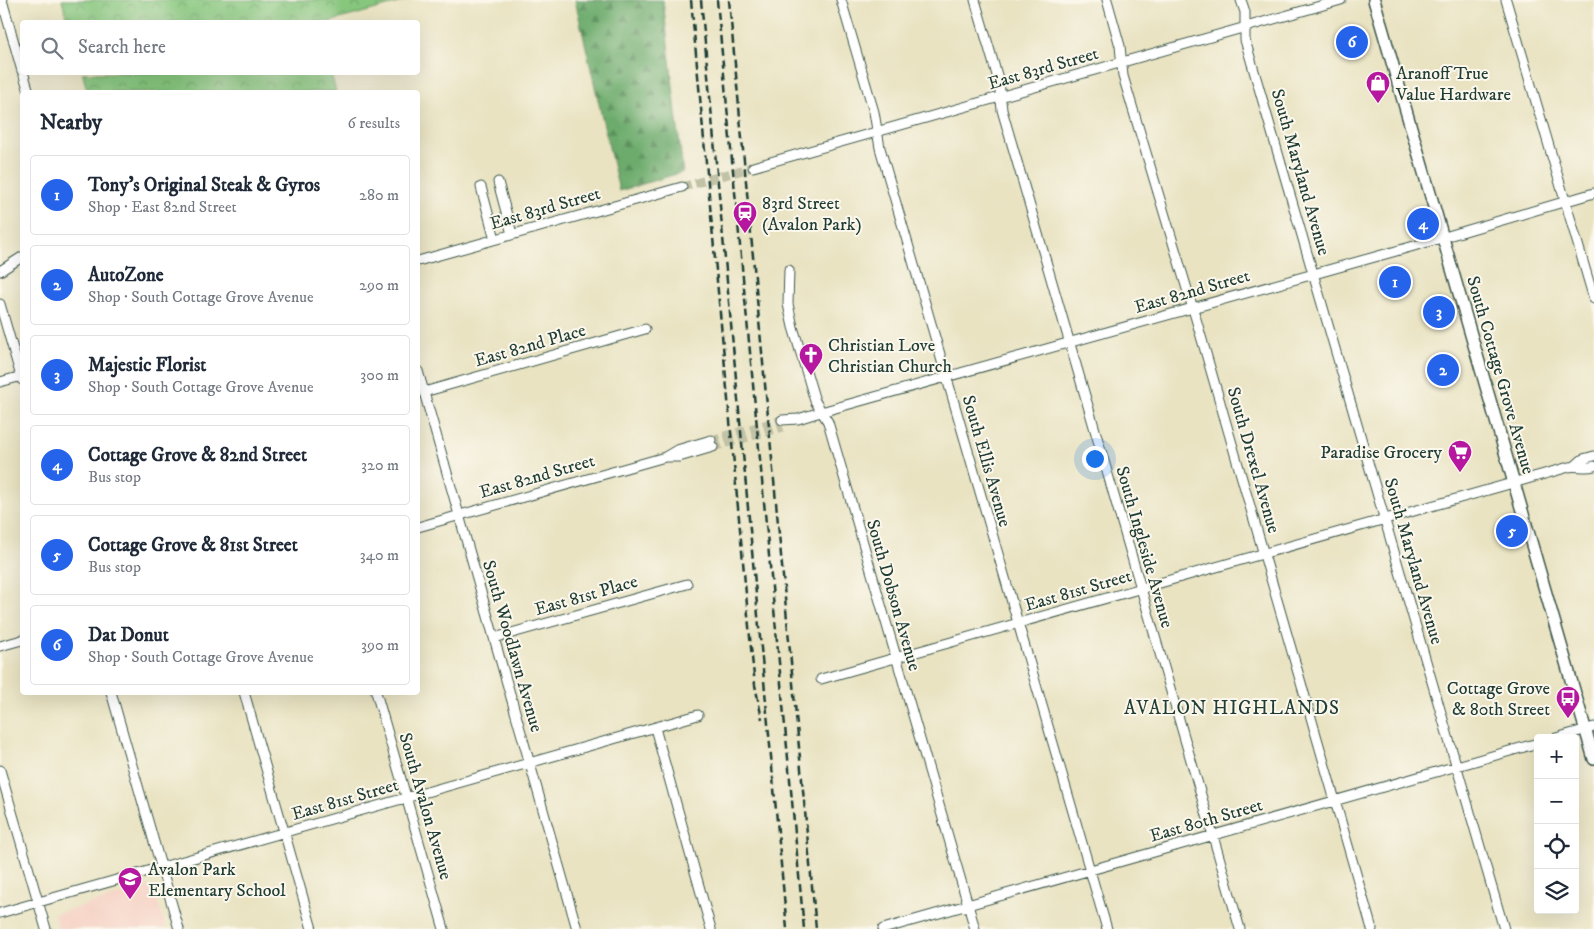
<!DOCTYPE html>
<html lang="en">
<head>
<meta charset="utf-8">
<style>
  :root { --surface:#fff; --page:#f2f2f3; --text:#1f2937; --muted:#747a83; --line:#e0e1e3; --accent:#2563eb }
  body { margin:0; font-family:"IM FELL DW Pica",serif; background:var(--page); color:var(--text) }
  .controls { position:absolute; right:15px; bottom:15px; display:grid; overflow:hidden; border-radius:5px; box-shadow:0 5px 20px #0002 }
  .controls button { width:45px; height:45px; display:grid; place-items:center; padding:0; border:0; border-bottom:1px solid var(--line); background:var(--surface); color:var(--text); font:25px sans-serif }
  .you { position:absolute; left:1094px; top:458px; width:18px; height:18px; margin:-12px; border:4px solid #fff; border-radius:50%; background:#1a73e8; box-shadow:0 0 0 8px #1a73e833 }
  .badge { display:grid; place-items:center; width:32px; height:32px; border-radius:50%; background:var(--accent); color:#fff; font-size:16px; font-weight:700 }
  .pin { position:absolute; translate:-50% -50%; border:2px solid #fff; box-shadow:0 1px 5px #0006 }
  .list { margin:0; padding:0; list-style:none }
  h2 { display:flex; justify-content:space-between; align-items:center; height:65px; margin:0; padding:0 20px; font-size:21px }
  h2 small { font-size:16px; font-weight:400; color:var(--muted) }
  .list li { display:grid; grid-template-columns:32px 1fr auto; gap:15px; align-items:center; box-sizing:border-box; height:80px; margin:0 10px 10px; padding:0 10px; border:1px solid var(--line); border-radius:5px }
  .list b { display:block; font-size:19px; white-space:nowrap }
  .list p { margin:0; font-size:16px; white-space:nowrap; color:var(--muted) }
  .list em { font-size:16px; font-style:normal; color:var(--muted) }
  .icon { flex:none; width:28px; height:28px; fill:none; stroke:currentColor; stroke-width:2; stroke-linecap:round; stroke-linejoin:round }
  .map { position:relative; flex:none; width:1594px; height:929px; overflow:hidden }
  .search { position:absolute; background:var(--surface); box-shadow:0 5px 20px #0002; left:20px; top:20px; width:400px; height:55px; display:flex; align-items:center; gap:12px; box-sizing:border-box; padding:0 18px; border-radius:5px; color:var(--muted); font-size:19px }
  .panel { position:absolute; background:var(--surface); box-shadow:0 5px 20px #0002; left:20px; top:90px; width:400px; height:605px; border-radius:5px }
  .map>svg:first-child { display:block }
  .built { fill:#f6d2c5 }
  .forest { fill:url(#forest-firs); stroke:#467450 }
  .park { fill:url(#park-crowns); stroke:#528258 }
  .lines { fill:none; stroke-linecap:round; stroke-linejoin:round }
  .minor-tunnel { stroke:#c1c2a6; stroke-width:9; stroke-dasharray:9 4.5; stroke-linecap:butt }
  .minor-casing { stroke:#3d5649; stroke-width:11 }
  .major-casing { stroke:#3d5649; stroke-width:14 }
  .minor { stroke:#fff; stroke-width:9 }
  .major { stroke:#fff; stroke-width:11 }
  .rail { stroke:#1f3d34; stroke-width:2.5; stroke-dasharray:8 4; stroke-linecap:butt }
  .labels { text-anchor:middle; stroke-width:4; stroke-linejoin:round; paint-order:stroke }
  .street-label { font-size:18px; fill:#1f3d34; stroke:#fbf7ec }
  .poi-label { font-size:18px; fill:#1f3d34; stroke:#fbf7ec; text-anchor:start }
  .neighbourhood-label { font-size:19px; letter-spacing:1px; fill:#1f3d34; stroke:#fbf7ec }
</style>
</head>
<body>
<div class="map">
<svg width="1594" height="929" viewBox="0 0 1594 929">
  <defs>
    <pattern id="forest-firs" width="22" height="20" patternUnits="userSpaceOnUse" patternTransform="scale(1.25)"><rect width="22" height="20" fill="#6cab6c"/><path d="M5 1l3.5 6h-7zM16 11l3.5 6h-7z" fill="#588c5a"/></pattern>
    <pattern id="park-crowns" width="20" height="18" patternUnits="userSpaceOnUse" patternTransform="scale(1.25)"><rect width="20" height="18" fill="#86c67d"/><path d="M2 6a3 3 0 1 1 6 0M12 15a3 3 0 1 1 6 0" fill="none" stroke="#6da267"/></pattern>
  </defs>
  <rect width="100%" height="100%" fill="#fbf7ec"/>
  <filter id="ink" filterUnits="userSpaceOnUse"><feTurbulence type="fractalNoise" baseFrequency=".02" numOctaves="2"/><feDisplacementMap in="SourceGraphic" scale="10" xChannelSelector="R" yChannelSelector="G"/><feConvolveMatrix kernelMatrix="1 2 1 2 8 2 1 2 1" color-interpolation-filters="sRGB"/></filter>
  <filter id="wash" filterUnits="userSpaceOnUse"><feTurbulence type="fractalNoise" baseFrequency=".0096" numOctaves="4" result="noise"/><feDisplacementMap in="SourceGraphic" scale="20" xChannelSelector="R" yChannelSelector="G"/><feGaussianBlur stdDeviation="1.12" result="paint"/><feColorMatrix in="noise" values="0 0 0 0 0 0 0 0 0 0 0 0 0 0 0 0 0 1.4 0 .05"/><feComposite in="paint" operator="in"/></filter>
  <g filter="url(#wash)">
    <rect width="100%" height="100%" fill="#e9e3c2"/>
    <path class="built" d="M153,886l13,43h-108l-4,-15z"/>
    <path class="forest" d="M575,0h88l20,172 -64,19z"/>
    <path class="park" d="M62,0h347l-80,22h-261z
      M82,73h249l5,19h-248z"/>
  </g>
  <g filter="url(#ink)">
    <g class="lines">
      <path class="minor-tunnel" d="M682,187l71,-20
        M711,440l71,-20
        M713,447l70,-20"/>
      <defs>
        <path id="minor" d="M2,0l20,71
          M841,0l33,112 6,36 227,781
          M975,0l24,82 3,28 238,819
          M1107,0l13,46 3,30 73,243 176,610
          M1241,0l4,12v28l259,889
          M1506,0l88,299
          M23,72l6,20
          M753,167l588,-167
          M498,182l14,52
          M481,187l14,52
          M418,261l264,-74
          M789,270l-1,34 5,23 22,74 13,21 147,507
          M0,271l22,-14
          M0,304l22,76
          M418,371l159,558
          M0,382l22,-6
          M424,392l221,-63
          M782,420l16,-1 16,-5 600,-168 180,-53
          M665,457h14l34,-10
          M1575,466l8,-7 11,-3
          M418,527l247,-70 12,-7 34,-10
          M494,638l193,-54
          M0,646l22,-6
          M821,679l748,-212c8,-2 16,2 25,-1
          M111,692l68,237
          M244,692l68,237
          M376,692l68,237
          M655,728l56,201
          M1556,738l38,-11
          M0,770l46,159
          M0,913l698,-198
          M883,929l655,-186"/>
        <path id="major" d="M1374,0l220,759"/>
      </defs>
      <use href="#minor" class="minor-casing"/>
      <use href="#major" class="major-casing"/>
      <use href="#minor" class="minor"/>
      <use href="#major" class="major"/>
      <path class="rail" d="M691,0l60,648 4,37 7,34
        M701,0l86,929
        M717,0l87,929
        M729,0l87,929"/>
    </g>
  </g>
  <defs>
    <symbol id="shop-pin" viewBox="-11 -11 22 30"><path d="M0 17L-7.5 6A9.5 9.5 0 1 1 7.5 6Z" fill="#b5179e" stroke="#fbf7ec"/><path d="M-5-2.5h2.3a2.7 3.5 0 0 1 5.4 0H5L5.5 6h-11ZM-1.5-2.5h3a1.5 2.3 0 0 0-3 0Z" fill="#fff"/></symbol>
    <symbol id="station-pin" viewBox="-11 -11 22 30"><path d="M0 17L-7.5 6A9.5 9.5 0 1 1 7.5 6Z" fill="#b5179e" stroke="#fbf7ec"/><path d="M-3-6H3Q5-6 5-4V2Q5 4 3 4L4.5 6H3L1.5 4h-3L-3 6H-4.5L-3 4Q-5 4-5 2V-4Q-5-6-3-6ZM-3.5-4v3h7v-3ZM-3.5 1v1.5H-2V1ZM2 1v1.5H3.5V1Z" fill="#fff"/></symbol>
    <symbol id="church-pin" viewBox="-11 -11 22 30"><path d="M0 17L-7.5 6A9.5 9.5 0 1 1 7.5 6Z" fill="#b5179e" stroke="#fbf7ec"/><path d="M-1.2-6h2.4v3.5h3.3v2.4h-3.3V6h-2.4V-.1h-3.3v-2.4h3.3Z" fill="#fff"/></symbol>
    <symbol id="supermarket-pin" viewBox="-11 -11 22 30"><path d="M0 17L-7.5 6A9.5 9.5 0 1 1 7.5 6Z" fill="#b5179e" stroke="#fbf7ec"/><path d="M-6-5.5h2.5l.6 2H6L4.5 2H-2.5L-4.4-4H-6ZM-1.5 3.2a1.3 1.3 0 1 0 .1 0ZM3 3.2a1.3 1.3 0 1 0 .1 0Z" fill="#fff"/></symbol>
    <symbol id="bus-pin" viewBox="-11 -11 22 30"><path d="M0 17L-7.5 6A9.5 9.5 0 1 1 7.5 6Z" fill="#b5179e" stroke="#fbf7ec"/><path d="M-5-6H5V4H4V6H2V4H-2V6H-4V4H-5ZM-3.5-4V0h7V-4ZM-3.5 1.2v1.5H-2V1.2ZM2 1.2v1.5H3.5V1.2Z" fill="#fff"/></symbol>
    <symbol id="school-pin" viewBox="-11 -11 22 30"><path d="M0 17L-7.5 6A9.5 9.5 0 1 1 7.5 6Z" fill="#b5179e" stroke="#fbf7ec"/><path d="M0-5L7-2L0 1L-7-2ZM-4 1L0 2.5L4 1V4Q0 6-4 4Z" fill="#fff"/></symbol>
  </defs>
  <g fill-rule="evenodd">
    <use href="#shop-pin" x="1364" y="69" width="28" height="38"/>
    <use href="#station-pin" x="731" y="199" width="28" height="38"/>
    <use href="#church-pin" x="797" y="341" width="28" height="38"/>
    <use href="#supermarket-pin" x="1446" y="438" width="28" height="38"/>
    <use href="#bus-pin" x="1554" y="684" width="28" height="38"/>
    <use href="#school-pin" x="116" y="865" width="28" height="38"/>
  </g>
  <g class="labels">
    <g class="street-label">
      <text transform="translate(1043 68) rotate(-16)" y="6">East 83rd Street</text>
      <text transform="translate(1301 172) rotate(74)" y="6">South Maryland Avenue</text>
      <text transform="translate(545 208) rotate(-16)" y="6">East 83rd Street</text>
      <text transform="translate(1192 291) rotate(-16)" y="6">East 82nd Street</text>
      <text transform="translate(530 345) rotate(-16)" y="6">East 82nd Place</text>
      <text transform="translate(1501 375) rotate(74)" y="6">South Cottage Grove Avenue</text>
      <text transform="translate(1254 460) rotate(74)" y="6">South Drexel Avenue</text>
      <text transform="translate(987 461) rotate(74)" y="6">South Ellis Avenue</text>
      <text transform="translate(537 476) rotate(-16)" y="6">East 82nd Street</text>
      <text transform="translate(1145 547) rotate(74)" y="6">South Ingleside Avenue</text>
      <text transform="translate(1414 561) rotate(74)" y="6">South Maryland Avenue</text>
      <text transform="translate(1078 590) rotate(-16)" y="6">East 81st Street</text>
      <text transform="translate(586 595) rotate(-16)" y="6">East 81st Place</text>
      <text transform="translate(894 595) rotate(74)" y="6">South Dobson Avenue</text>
      <text transform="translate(513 646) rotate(74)" y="6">South Woodlawn Avenue</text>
      <text transform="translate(345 799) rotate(-16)" y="6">East 81st Street</text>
      <text transform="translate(426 806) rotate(74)" y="6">South Avalon Avenue</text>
      <text transform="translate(1206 820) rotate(-16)" y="6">East 80th Street</text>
    </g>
    <g class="poi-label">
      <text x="1396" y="79">Aranoff True<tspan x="1396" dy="21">Value Hardware</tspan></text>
      <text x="762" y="209">83rd Street<tspan x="762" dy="21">(Avalon Park)</tspan></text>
      <text x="828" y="351">Christian Love<tspan x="828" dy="21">Christian Church</tspan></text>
      <text x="1442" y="458" text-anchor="end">Paradise Grocery</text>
      <text x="1550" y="694" text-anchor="end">Cottage Grove<tspan x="1550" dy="21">&amp; 80th Street</tspan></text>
      <text x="148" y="875">Avalon Park<tspan x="148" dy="21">Elementary School</tspan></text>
    </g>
    <g class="neighbourhood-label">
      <text x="1232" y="714">AVALON HIGHLANDS</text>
    </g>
  </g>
</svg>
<div class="controls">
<button>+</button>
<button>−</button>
<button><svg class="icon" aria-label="locate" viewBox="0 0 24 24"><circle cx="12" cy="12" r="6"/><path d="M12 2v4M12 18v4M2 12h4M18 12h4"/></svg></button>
<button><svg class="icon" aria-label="layers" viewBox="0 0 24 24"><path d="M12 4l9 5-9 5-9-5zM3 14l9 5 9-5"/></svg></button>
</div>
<div class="you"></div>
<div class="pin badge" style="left:1395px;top:282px">1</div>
<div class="pin badge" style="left:1443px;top:370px">2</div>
<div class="pin badge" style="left:1439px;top:312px">3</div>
<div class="pin badge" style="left:1423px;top:224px">4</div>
<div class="pin badge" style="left:1512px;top:531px">5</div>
<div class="pin badge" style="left:1352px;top:42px">6</div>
<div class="search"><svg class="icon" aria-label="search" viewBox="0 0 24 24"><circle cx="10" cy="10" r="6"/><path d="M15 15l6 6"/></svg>Search here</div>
<section class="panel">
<h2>Nearby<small>6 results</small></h2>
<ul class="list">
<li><span class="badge">1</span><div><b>Tony’s Original Steak &amp; Gyros</b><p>Shop · East 82nd Street</p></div><em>280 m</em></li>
<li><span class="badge">2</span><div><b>AutoZone</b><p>Shop · South Cottage Grove Avenue</p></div><em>290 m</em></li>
<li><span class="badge">3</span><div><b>Majestic Florist</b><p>Shop · South Cottage Grove Avenue</p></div><em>300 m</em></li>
<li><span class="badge">4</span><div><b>Cottage Grove &amp; 82nd Street</b><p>Bus stop</p></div><em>320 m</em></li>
<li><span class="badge">5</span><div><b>Cottage Grove &amp; 81st Street</b><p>Bus stop</p></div><em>340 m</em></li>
<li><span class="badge">6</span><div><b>Dat Donut</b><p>Shop · South Cottage Grove Avenue</p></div><em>390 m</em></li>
</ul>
</section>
</div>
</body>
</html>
